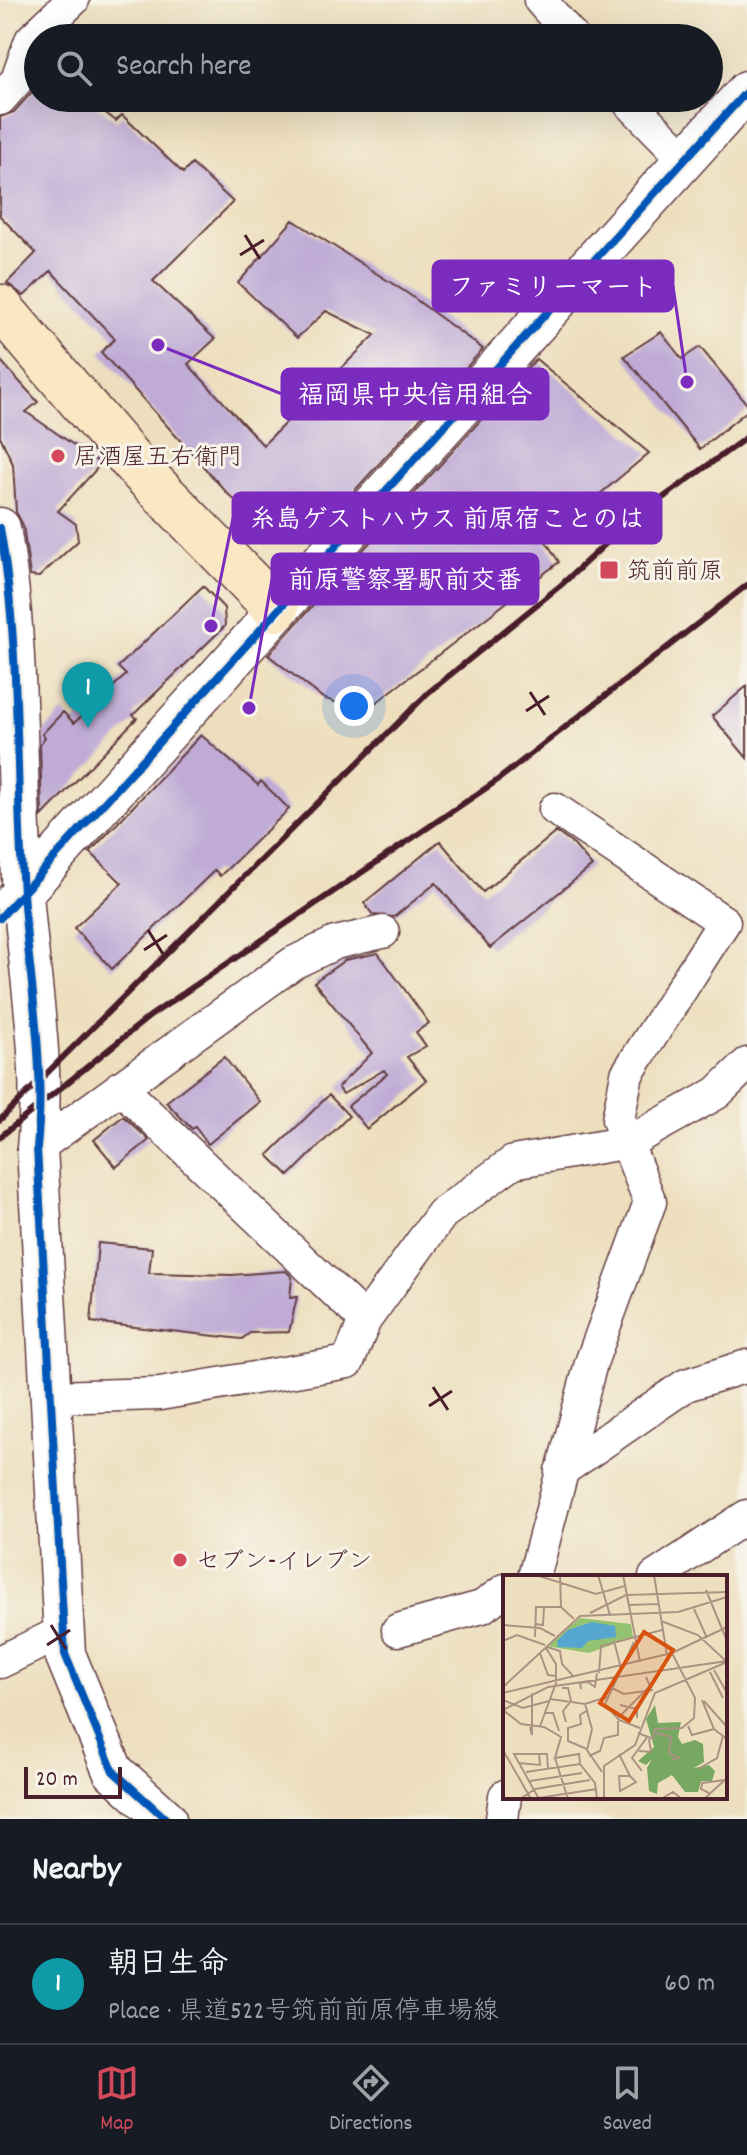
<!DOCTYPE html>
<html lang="en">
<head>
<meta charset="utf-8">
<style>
  :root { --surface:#171b24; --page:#242831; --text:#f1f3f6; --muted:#9ea1a6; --line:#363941; --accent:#d1495b }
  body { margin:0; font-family:Dekko,"Klee One",sans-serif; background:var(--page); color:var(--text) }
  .scale { position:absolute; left:24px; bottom:20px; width:98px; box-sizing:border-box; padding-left:8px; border:4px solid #4a1f2b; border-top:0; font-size:22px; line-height:28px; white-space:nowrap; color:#4a1f2b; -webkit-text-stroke:6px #f7f3e8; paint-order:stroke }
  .you { position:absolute; left:354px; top:706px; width:28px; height:28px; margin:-20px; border:6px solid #fff; border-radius:50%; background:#1a73e8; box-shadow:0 0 0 12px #1a73e833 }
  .badge { display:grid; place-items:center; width:52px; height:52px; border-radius:50%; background:var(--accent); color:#fff; font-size:26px; font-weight:700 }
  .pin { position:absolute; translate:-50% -66px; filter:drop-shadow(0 2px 4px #0008) }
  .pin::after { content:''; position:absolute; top:42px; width:28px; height:24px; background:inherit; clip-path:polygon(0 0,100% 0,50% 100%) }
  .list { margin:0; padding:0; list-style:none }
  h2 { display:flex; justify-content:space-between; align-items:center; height:104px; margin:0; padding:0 32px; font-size:34px }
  h2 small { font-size:26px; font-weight:400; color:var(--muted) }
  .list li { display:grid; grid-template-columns:52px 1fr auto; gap:24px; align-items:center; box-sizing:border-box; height:120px; padding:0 32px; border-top:2px solid var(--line) }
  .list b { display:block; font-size:30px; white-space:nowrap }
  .list p { margin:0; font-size:26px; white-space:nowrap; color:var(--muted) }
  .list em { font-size:26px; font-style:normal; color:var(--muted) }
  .icon { flex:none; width:44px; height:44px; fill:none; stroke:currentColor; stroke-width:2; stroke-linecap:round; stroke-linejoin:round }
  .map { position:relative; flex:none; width:747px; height:1819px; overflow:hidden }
  .search { position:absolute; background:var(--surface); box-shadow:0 8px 32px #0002; left:24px; right:24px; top:24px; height:88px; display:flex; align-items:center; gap:20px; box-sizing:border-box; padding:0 28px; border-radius:44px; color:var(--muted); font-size:30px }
  .sheet { height:224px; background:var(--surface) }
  nav { display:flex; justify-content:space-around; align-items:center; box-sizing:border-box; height:112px; border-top:2px solid var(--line); background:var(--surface); font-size:22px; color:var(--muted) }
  nav a { display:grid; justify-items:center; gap:4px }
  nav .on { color:var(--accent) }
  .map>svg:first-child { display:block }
  .building { fill:#bfabd6 }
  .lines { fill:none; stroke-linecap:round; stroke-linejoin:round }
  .minor-casing { stroke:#623c41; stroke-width:35 }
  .tertiary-casing { stroke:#623c41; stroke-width:43 }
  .secondary-casing { stroke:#623c41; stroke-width:47 }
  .minor { stroke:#fff; stroke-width:32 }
  .tertiary { stroke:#fff; stroke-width:40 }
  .secondary { stroke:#fae7c3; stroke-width:44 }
  .rail { stroke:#4a1f2b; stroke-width:6 }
  .cycleway-casing { stroke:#f7f3e8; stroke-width:13 }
  .cycleway { stroke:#0057b8; stroke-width:8 }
  .ticks { fill:none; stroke:#4a1f2b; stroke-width:3 }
  .poi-dot { fill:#d1495b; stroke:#f7f3e8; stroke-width:3 }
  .labels { text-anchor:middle; stroke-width:6; stroke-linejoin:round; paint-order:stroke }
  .poi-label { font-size:24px; fill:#4a1f2b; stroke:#f7f3e8; text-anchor:start }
  .inset-road { fill:none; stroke:#ac9283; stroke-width:2 }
  .view { fill:#d8530f; fill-opacity:0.15; stroke:#d8530f; stroke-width:4 }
  .inset-edge { fill:none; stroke:#4a1f2b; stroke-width:4 }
  .leader { fill:none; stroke:#7b2cbf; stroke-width:3 }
  .callout-dot { fill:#7b2cbf; stroke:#f7f3e8; stroke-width:3 }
  .callout { fill:#7b2cbf; stroke:#7b2cbf; stroke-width:3 }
  .callout-label { font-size:26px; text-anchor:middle; font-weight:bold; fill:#fff }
</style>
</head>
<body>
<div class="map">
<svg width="747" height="1819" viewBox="0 0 747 1819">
  <rect width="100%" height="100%" fill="#f7f3e8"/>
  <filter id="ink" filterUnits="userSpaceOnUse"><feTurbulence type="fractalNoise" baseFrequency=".0125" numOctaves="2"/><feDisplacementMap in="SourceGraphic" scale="16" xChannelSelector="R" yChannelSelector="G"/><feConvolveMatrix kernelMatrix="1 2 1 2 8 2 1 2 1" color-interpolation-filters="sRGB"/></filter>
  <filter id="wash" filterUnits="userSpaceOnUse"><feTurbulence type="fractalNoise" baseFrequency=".006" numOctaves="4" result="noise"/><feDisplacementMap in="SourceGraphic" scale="32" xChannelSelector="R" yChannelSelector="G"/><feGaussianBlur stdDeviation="1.8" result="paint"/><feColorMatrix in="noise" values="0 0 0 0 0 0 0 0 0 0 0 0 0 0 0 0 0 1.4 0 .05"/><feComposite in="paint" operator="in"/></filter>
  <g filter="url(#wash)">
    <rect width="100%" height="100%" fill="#eddfbe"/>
    <g id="blocks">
      <path class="building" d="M38,78v20h48l30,23 6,-6 61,58 9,-9 41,38 -80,79 62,58 -27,25 75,81 112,-110 -49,-24 -29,27 -59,-55 55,-63 114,73 76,56 -144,159 -10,-11 -34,37 -22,1 -45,-41 -127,-142 14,-13 -64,-68 -27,25 -17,-13 29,-30 -36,-37v-99l14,-5 18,-20z
        M661,332l21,27 18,-12 47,57v7l-47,38 -76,-93z
        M536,359l113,94 -104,87 14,22 -195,150 -41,-14 -55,-43z
        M0,360l38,42 -12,10 75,52 -43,47 18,13 2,17 -39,36 -9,-1 -7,-51 -7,-13 -3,-48 -13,-28z
        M203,586l21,22 1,18 -92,89 4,3 -95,98 -2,-72 5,-7 -3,-3 21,-22 11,11 52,-48 -8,-8z
        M747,686v72l-35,-42z
        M201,735l57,50 3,-4 28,28 -69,67 -5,-6 -103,99 -38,-41 48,-45 -32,-31z
        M556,832l18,13 18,21 -102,82 -54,-65 -42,34 -21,-2 -9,-12 76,-62 43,51z
        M378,953l51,70 -13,9 10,14 -19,11 19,23 -59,49 -19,-23 39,-32 -3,-4 -41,24 -5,-7 34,-34 -58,-71 31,-22z
        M224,1057l36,45 -52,42 -13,-17 -3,2 -26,-27z
        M329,1095l20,21 -60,60 -21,-21z
        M123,1116l26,24 -33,27 -22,-27z
        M98,1243l54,5 -3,25 83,2 54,-4 6,6 -2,21 7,-1 -8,35 -39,1 -8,6 -151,-17z"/>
    </g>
  </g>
  <g filter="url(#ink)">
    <use href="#blocks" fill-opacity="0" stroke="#623c41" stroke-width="2"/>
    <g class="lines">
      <defs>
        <path id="minor" d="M540,0l33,38
          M625,98l59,60
          M0,99l17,-19 14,-40 42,-40
          M120,1087l245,233
          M37,1148l256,-185 42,-20 48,-11
          M51,1397l109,-3 188,-32 17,-42 77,-106 71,-52 116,-20 88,-49 30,-29
          M561,1471l125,-86 61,-19
          M534,1577l57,-214 59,-161 -32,-82 9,-46 97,-152 -169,-113
          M655,1577l92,-61
          M398,1630l84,-23 23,-17
          M0,1662l64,-31
          M502,1819l3,-23"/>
        <path id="tertiary" d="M0,528c21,120 15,243 23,365 6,85 23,170 14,255l28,506 48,117 53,48
          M15,901l732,-810"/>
        <path id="secondary" d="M0,307l137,160 139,142"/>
      </defs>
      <use href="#minor" class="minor-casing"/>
      <use href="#tertiary" class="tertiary-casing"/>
      <use href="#secondary" class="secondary-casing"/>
      <use href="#minor" class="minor"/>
      <use href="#tertiary" class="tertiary"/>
      <use href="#secondary" class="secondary"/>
      <path class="rail" d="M0,1120l429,-428 132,-107 67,-62 119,-86
        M0,1137l150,-121 345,-234 252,-197"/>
      <defs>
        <path id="cycleway" d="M0,528c21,120 15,243 23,365 6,85 23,170 14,255l28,506 48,117 53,48
          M0,918l747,-827"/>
      </defs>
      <use href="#cycleway" class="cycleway-casing"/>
      <use href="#cycleway" class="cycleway"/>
    </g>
  </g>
  <path class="ticks" d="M245,235l15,24M240,255l24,-15M530,692l15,23M526,711l23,-15M148,930l15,24M144,950l23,-15M433,1387l15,23M429,1406l23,-15M51,1625l15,24M47,1645l23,-15"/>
  <g class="poi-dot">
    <circle cx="58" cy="456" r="8"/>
    <rect x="599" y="560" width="20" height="20" rx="4"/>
    <circle cx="180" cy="1560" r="8"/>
  </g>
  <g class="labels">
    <g class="poi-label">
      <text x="74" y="464">居酒屋五右衛門</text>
      <text x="627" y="578">筑前前原</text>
      <text x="196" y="1568">セブン-イレブン</text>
    </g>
  </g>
  <g transform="translate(503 1575)">
    <rect width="224" height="224" fill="#eddfbe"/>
    <path d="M77,43l51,6 2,13 -44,16 -43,-7z" fill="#93c270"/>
    <path d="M152,130l3,18 23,-1 -3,15 4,7 13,-4 8,4 1,18 -10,6 15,-3 6,6 -3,10h-11l-3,11h-13l-13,-17 -14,8 -1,11 -8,-3 -2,-23 5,-9 -6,6 -8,-4 16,-14 -8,-28z" fill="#76a862"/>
    <path d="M89,47l23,4 1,11 -28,4 -6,7 -24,-1 -1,-6 11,-11z" fill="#55a7d0"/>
    <path class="inset-road" d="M33,0l60,19 29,-8M57,0l1,32M95,0l12,40M120,0l17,87M151,0l13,80M203,15l21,51M126,30l29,-1M191,34l13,29M87,38l36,-18 101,-3M158,46l37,14 29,27M32,49l8,1 1,-18M0,50l37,3 15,8M32,62l1,-30h25l13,12M0,66l14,-6 28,10M111,66l7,27M131,67l-29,62 14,16 21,8M44,72l13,4 2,13 12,13M37,78l8,22 8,1M211,95l13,23M207,97l13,26M96,98l2,-27 61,-16M0,112l77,-71 98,-4 49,-15M59,113h6l3,13 -8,10 3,11M109,113l12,6 29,-4M78,114l-1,-6 8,-1 7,5 2,-14M0,118l169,-40 55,-26M47,124l35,5 22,-7M0,125l20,8 26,-7M199,125l12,29 13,10M201,126l23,26M82,129l7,25 -5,21 15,22M117,130l17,4v9M0,135l18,14 23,3 17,10 -6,21 24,-4 1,10M0,135l45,-23 179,-26M41,138h9l6,18M114,144l33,-33 -4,-9M37,151l16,-43v-19l-10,-16M185,151l4,9 22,-6M27,152l2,8v-42M135,158l15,6 2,-10 27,-1 12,-10 1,-20 -23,-45M153,158l15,4 -2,16 10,5 -7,1M84,174l-19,-8v-13l13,-4 -1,-9 8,-5M0,175l28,49M136,176l12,1 -2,-13M116,179l11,22h-11l1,15 16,-9 -6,-6M86,181l11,-5 4,-13 14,-3v-14M52,183l13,41M15,188l22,2 -1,-11M195,194l19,-11 6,-22M139,196l-10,-13 16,-22M23,197l54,-8 15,19 2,16M27,206l52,-8M206,218l-8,-4 1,-6 23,-3M35,223l59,-9M17,224l15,-10 55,-9M36,224l-25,-45h33l1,15M101,224v-33l31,-21 20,-52 72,-31M158,224l12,-7 9,7M201,224l22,-20"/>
    <path class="view" d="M141,57l29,18 -44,71 -29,-18z"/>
    <rect width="224" height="224" class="inset-edge"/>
  </g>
  <path class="leader" d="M687 382L673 286M158 345L282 394M211 626L233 518M249 708L272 579"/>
  <g class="callout-dot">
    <circle cx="687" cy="382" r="8"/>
    <circle cx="158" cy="345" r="8"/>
    <circle cx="211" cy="626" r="8"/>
    <circle cx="249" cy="708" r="8"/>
  </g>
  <g class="callout">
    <rect x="433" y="261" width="240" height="50" rx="8"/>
    <rect x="282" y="369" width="266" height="50" rx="8"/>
    <rect x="233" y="493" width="428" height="50" rx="8"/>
    <rect x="272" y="554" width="266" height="50" rx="8"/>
  </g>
  <g class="callout-label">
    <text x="553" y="295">ファミリーマート</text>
    <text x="415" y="403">福岡県中央信用組合</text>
    <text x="447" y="527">糸島ゲストハウス 前原宿ことのは</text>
    <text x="405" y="588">前原警察署駅前交番</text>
  </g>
</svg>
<div class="scale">20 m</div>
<div class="you"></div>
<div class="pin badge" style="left:88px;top:728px;background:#0f9aa8">1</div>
<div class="search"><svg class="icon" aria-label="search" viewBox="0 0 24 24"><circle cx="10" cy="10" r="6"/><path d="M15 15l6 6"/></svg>Search here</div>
</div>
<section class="sheet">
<h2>Nearby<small></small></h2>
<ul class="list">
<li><span class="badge" style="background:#0f9aa8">1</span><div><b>朝日生命</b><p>Place · 県道522号筑前前原停車場線</p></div><em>60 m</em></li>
</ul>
</section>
<nav>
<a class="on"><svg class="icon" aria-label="map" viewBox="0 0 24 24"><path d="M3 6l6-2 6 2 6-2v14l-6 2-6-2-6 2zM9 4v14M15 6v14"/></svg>Map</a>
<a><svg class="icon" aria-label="directions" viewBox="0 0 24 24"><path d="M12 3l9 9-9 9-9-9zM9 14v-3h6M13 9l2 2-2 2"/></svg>Directions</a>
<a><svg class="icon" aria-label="saved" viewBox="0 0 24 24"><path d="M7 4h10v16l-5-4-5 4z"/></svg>Saved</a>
</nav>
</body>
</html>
